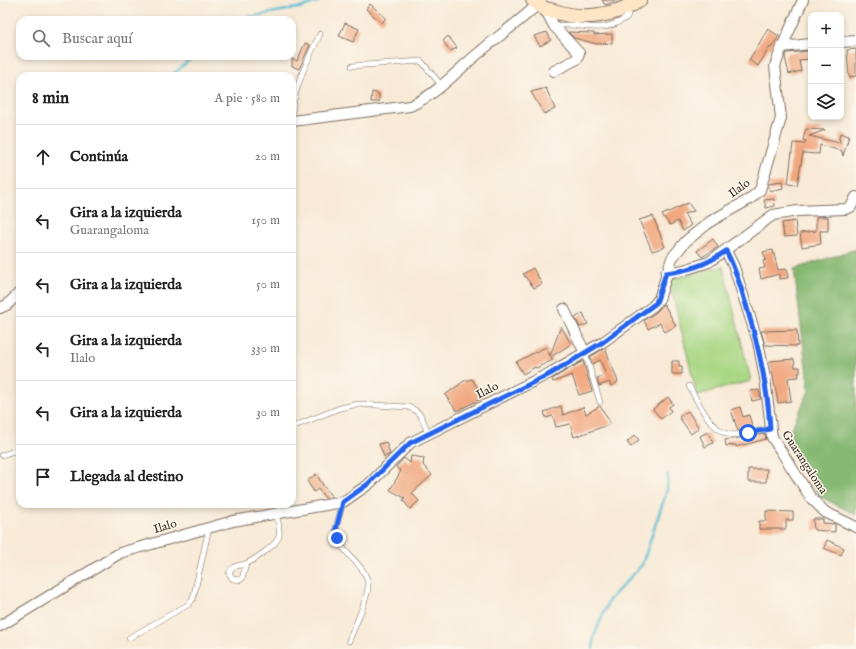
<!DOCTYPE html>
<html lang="es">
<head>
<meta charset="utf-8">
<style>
  :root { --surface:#fff; --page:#f6f6f6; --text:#202124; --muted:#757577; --line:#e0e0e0 }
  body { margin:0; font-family:"IM FELL English",serif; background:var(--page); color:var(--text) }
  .controls { position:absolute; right:12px; top:12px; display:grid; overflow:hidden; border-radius:8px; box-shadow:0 2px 6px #0003 }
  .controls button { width:36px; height:36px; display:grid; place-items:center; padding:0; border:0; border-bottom:1px solid var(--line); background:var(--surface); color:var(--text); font:20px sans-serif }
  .stop { position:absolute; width:12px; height:12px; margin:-9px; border:3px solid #2563eb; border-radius:50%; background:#fff }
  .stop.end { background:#2563eb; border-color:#fff; box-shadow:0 1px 4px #0008 }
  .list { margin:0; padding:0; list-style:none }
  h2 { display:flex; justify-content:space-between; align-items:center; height:52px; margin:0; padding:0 16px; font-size:17px }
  h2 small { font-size:13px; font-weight:400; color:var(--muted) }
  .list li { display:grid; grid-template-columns:26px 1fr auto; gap:12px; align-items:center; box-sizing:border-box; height:64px; padding:0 16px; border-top:1px solid var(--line) }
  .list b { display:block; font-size:15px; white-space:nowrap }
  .list p { margin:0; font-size:13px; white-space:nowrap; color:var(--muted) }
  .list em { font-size:13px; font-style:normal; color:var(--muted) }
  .icon { flex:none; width:22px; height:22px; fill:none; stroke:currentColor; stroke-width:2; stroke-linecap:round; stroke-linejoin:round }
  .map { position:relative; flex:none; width:856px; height:649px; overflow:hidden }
  .search { position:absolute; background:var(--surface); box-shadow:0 2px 6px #0003; left:16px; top:16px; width:280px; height:44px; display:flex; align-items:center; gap:10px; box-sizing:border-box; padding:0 14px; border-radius:12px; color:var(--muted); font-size:15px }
  .panel { position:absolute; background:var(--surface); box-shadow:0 2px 6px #0003; left:16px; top:72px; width:280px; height:436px; border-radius:12px }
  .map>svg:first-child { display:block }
  .green { fill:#a9d784; stroke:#728051 }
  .forest { fill:#86b872; stroke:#607148 }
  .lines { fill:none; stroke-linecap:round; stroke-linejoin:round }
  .stream { stroke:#54bbd1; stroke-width:2.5 }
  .building { fill:#f1a77f }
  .service-casing { stroke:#7d6d5f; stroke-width:6 }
  .minor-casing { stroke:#7d6d5f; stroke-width:12 }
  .secondary-casing { stroke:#7d6d5f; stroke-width:16 }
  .service { stroke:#fff; stroke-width:5 }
  .minor { stroke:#fff; stroke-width:10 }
  .secondary { stroke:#fde5c5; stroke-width:14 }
  .route { stroke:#2563eb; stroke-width:5 }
  .labels { text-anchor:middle; stroke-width:3; stroke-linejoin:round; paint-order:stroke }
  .street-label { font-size:12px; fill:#3b2a1e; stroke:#fbf7ec }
</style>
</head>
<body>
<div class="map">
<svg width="856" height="649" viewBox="0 0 856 649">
  <rect width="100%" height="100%" fill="#fbf7ec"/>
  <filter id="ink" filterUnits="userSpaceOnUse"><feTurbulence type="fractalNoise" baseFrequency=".025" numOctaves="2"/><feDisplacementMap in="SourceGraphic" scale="8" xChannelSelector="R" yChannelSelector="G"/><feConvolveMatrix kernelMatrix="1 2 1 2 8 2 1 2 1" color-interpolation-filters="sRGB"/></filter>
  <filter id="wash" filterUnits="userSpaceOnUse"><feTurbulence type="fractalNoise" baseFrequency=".012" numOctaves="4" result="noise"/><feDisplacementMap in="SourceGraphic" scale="16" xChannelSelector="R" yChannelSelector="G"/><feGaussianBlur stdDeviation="0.9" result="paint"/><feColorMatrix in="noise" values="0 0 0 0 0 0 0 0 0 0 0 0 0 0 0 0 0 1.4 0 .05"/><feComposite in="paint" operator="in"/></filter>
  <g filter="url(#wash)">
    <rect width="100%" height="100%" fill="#f8ead7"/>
    <path class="green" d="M723,266l28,115 -54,14 -28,-115z"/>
    <path class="forest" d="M856,249v266l-35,-18 -29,-47 -1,-21 18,-38 -15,-122z"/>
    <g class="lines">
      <path class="stream" d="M246,20l3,-3 54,-10 19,-7
        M171,76l21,-18 8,-2
        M593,649l1,-13 15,-36 33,-35 25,-75 1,-16"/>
    </g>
    <g id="blocks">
      <path class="building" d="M602,0h16l-13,5z
        M370,4l16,14 -4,5 -16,-14z
        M345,23l14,6 -6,13 -14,-6z
        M768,29l11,7 -8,12h-2l-11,18 -9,-6z
        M547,32l4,8 -11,6 -6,-10z
        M568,32l26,1v2l18,-1v9l-15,1 -23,-6z
        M448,36l9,12 -7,3 -7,-10z
        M305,43l5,2 -11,24 -7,-3v-7l5,2z
        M856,49v27l-7,1 -2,-27z
        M811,51v8l-12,1 2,11 -12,3 -4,-17 2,-4z
        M546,88l9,21 -11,5 -13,-22z
        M372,92l7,2v8h-8z
        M806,129l19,1 -16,6 31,7 -1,-5 1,-5 9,3 -6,20 -1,-5 -22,-6 -1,9 -16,-1 -6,32 -9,-1 5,-41 12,1 1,-3 -3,-1z
        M782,182l1,6 -13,3 -2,-7z
        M774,199l1,7 -9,2 -2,-8z
        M688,203l6,8 -10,3 7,11 -8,6 -5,-10 -8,4 -8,-10z
        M653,216l12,31 -13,4 -13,-31z
        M816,217h12v14h-8l1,13 -19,3 -2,-14 16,-2z
        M795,221l2,15 -13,1 -2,-14z
        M713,239l5,8 -16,10 -5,-6z
        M773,250l5,20 9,-1 1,9 -9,1v-5l-18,5 -2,-10 6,-1 -2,-7 3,-1 -3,-8z
        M533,268l9,16 -8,4 -11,-14z
        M664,304l12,22 -11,6 -5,-9 -12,6 -4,-9 11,-7z
        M583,313l5,11 -8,3 -5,-9z
        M561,326l10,18 -20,13 2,3 -17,8 -1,-1 -12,7 -7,-12 30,-15 4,9z
        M797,330l1,16 -33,-1 -4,-14z
        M605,348l13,34 -7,4 -2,-4 -10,4 -2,-8 9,-3 -6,-15 -8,4 -2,-7z
        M794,359l1,8h5v6h-2l1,4 -11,1 3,23 -13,2 -8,-42z
        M583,361l9,30 -13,4 -7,-20 -19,7 -1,-3z
        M672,361h7v5h3v8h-10z
        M472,379l12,18 -27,14 -12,-16 19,-14z
        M759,390l2,9 -9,2 -2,-10z
        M668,397l5,7 -4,3 2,4 -10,8 -8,-10z
        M561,406l2,9 20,-8 3,7 14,-8 11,18 -37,13 -4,-13 -14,3 -3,-11 -7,2 -2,-6z
        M740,407l3,10 6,-2 4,14 -15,2 -7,-21z
        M688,411l11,17 -8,6 -12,-17z
        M708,432l5,11 -8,4 -5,-11z
        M765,434l1,5 -30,8v-2l-10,1 -1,-6z
        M635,435l4,5 -8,7 -4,-5z
        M386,442l4,12 -6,3 -5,-13z
        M411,456l13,2 -1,7 9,10 -20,18 7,8 -9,8 -7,-9 2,-2 -15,-8 11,-19 -5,-4 8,-9 6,5z
        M748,469h19l-1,13h-18z
        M316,474l7,11 9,12 -7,1 -7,-9 -4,3 -7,-11z
        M766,511l27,1v8h-7v9h-27v-8h7z
        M813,519h10v4l12,1v8l-21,-2z
        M827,540l17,8 -3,7 -17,-7z"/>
    </g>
  </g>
  <g filter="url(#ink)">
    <use href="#blocks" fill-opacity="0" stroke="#7d6d5f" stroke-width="1"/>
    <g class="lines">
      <defs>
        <path id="service" d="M555,26c27,-5 45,11 72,-9l2,-6 -1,-3
          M352,66l69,-5 21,25
          M292,112c3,-27 16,-53 28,-78
          M585,353l15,49
          M689,386c9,16 20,41 38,48 10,3 33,-3 43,-5
          M292,427l48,-19 18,-4 50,3c14,4 16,15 20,28
          M2,455l18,-6
          M343,502c-2,9 -6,19 -7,28 -1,23 33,32 32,58 -1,13 -14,39 -19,53
          M246,564l-4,15 -3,1 -6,-1 -4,-6c4,-8 9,-7 16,-9 8,-3 33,-20 34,-28 1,-7 -1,-15 -3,-22
          M129,638l60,-34 4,-5 16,-71"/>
        <path id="minor" d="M545,9l9,17 25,27 -2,6 -23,12
          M841,42l15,-1
          M782,47l29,-3
          M292,121l118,-15c29,-13 46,-35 70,-54 19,-17 41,-31 59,-49l-1,-3
          M726,251l8,16 24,75 7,36 7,59 39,61 14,14 31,15
          M666,273l18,-3 25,-8 64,-47 25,-4 47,-2 6,-2 5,-10
          M0,308l7,-3 13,-13
          M564,309l21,44
          M0,626l120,-73 113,-32 110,-19 26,-18 41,-41 140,-70 53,-31 50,-36 6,-7 13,-41 14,-17 25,-20 39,-22 10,-9 21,-72 -6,-52 7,-19 21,-47"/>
        <path id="secondary" d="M533,0c4,2 8,7 12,9 3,1 6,1 9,2 28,10 61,5 86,-11"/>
      </defs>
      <use href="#service" class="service-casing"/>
      <use href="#minor" class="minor-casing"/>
      <use href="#secondary" class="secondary-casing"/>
      <use href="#service" class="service"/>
      <use href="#minor" class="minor"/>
      <use href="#secondary" class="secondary"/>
    </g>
  </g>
  <g class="lines" filter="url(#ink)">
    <path class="route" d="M337,538l-1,-9 7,-27 25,-18 42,-41 140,-69 53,-32 53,-39 10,-30c24,-3 40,-8 60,-22 10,18 15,37 21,57 12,40 21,79 23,121l-22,4"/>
  </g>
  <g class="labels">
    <g class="street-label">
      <text transform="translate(739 188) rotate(-36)" y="4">Ilalo</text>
      <text transform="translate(487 390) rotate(-27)" y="4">Ilalo</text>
      <text transform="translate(805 462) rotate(57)" y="4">Guarangaloma</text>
      <text transform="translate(165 526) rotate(-17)" y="4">Ilalo</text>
    </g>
  </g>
</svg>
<div class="controls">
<button>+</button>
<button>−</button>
<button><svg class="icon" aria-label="layers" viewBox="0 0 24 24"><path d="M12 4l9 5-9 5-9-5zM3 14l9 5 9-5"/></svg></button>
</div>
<div class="stop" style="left:748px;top:433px"></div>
<div class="stop end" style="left:337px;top:538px"></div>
<div class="search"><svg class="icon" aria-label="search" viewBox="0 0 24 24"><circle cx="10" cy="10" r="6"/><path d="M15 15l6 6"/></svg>Buscar aquí</div>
<section class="panel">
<h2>8 min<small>A pie · 580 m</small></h2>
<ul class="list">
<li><svg class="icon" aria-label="ahead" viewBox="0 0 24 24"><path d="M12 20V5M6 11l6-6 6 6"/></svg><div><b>Continúa</b></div><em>20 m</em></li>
<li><svg class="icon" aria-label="left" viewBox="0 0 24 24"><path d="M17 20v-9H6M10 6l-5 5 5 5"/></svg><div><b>Gira a la izquierda</b><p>Guarangaloma</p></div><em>150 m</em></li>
<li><svg class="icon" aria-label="left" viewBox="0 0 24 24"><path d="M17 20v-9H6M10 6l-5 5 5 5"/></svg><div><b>Gira a la izquierda</b></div><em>50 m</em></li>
<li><svg class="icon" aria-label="left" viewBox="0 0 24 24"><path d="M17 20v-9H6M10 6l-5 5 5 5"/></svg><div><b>Gira a la izquierda</b><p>Ilalo</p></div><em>330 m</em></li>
<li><svg class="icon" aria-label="left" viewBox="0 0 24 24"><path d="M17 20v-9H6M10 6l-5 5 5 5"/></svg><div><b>Gira a la izquierda</b></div><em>30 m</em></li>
<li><svg class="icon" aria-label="arrive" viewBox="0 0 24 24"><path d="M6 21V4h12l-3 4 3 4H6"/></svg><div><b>Llegada al destino</b></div></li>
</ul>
</section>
</div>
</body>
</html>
